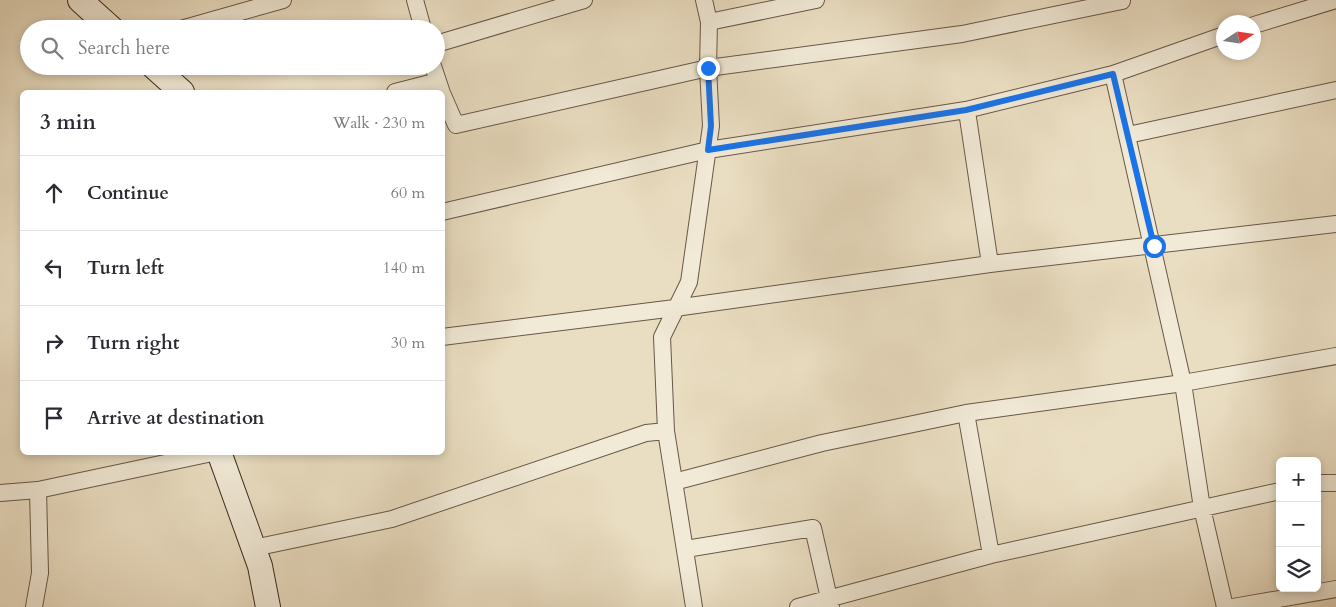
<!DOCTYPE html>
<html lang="en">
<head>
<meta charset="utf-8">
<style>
  :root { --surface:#fff; --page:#f2f2f3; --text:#2b2b33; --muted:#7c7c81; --line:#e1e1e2 }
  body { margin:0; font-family:Cardo,serif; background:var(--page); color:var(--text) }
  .controls { position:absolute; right:15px; bottom:15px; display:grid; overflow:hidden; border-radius:8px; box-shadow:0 2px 8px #0003 }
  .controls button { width:45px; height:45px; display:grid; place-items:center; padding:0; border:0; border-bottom:1px solid var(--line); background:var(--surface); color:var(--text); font:25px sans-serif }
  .compass { position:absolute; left:1216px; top:15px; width:45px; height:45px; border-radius:50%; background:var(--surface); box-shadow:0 2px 8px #0003; rotate:78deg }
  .stop { position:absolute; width:15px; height:15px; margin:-11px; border:4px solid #1a73e8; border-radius:50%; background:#fff }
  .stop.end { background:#1a73e8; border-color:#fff; box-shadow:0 1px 5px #0008 }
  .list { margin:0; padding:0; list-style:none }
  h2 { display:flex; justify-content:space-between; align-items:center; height:65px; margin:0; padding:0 20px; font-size:21px }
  h2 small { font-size:16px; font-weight:400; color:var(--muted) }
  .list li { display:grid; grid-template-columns:32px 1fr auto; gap:15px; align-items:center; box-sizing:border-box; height:75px; padding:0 20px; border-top:1px solid var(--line) }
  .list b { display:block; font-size:19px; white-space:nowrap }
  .list em { font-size:16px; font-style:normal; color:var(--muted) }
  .icon { flex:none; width:28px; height:28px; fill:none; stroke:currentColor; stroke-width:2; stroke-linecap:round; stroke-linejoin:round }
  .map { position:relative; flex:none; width:1336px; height:607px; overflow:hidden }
  .search { position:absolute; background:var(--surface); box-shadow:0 2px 8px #0003; left:20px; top:20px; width:425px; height:55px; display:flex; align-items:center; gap:12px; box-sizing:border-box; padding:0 18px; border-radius:28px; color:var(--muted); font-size:19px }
  .panel { position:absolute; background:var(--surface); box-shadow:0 2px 8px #0003; left:20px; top:90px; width:425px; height:365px; border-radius:8px }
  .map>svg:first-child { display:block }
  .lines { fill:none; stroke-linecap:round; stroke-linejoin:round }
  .street-casing { stroke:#6a5748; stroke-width:18 }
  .secondary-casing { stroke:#402a20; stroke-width:26 }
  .street { stroke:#f1ead7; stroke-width:16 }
  .secondary { stroke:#f1ead7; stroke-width:24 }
  .route { stroke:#1a73e8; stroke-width:6 }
</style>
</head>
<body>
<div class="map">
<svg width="1336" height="607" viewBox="0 0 1336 607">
  <rect width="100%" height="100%" fill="#eadec2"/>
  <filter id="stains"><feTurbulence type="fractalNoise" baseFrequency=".004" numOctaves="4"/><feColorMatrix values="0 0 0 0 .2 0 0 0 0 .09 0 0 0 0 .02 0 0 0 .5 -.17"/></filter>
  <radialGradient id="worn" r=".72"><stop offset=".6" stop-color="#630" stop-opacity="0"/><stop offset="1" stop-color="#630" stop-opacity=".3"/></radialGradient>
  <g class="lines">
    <defs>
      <path id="street" d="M415,0l8,29
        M709,22l107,-22
        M1254,25l82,-25
        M181,29l102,-29
        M436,44l148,-44
        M433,66l8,24
        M1113,74l70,309 19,125 23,99
        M395,92l43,-11
        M442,93l14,32 252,-57 254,-34 160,-33
        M968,118l22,146
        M1128,135l208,-45
        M442,212l266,-62 258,-40 147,-36 111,-39
        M442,337l233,-29 315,-44 346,-40
        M966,413l25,142
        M674,482l148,-39 144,-30 217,-30 153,-27
        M1317,483h19
        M0,493l38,-3 179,-38
        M254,548l138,-29 254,-86 20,-2
        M686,549l127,-21 18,79
        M34,607l6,-34 -2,-83
        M694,607l-28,-176 -4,-94 27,-55 22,-156 -3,-58 1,-46 -5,-22
        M798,607l193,-52 289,-64
        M1233,607l103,-18"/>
      <path id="secondary" d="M80,0l32,29
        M153,66l29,26
        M219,452l41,114 8,41"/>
    </defs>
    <use href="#street" class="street-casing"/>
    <use href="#secondary" class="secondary-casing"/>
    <use href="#street" class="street"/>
    <use href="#secondary" class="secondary"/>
  </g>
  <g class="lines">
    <path class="route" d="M708,68l3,58 -3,24 258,-40 147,-36 41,172"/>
  </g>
  <rect width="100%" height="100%" filter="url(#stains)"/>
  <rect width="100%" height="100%" fill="url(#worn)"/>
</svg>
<div class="controls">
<button>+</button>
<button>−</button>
<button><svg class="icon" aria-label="layers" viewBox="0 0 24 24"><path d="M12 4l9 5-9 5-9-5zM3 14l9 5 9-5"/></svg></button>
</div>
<svg class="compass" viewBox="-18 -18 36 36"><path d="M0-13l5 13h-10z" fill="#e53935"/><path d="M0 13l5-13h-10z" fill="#7c7c81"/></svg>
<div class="stop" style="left:1154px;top:246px"></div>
<div class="stop end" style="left:708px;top:68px"></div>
<div class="search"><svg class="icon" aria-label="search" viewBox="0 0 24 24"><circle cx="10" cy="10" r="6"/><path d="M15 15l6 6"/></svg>Search here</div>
<section class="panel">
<h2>3 min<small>Walk · 230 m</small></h2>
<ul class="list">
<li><svg class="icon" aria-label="ahead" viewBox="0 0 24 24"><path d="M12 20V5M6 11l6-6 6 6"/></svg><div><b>Continue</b></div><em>60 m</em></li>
<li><svg class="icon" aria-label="left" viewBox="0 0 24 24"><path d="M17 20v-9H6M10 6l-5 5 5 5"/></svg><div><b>Turn left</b></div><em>140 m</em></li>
<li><svg class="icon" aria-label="right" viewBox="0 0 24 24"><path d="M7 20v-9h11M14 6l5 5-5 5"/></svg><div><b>Turn right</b></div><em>30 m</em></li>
<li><svg class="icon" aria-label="arrive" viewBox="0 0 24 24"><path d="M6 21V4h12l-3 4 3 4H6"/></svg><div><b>Arrive at destination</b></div></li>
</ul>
</section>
</div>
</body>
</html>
